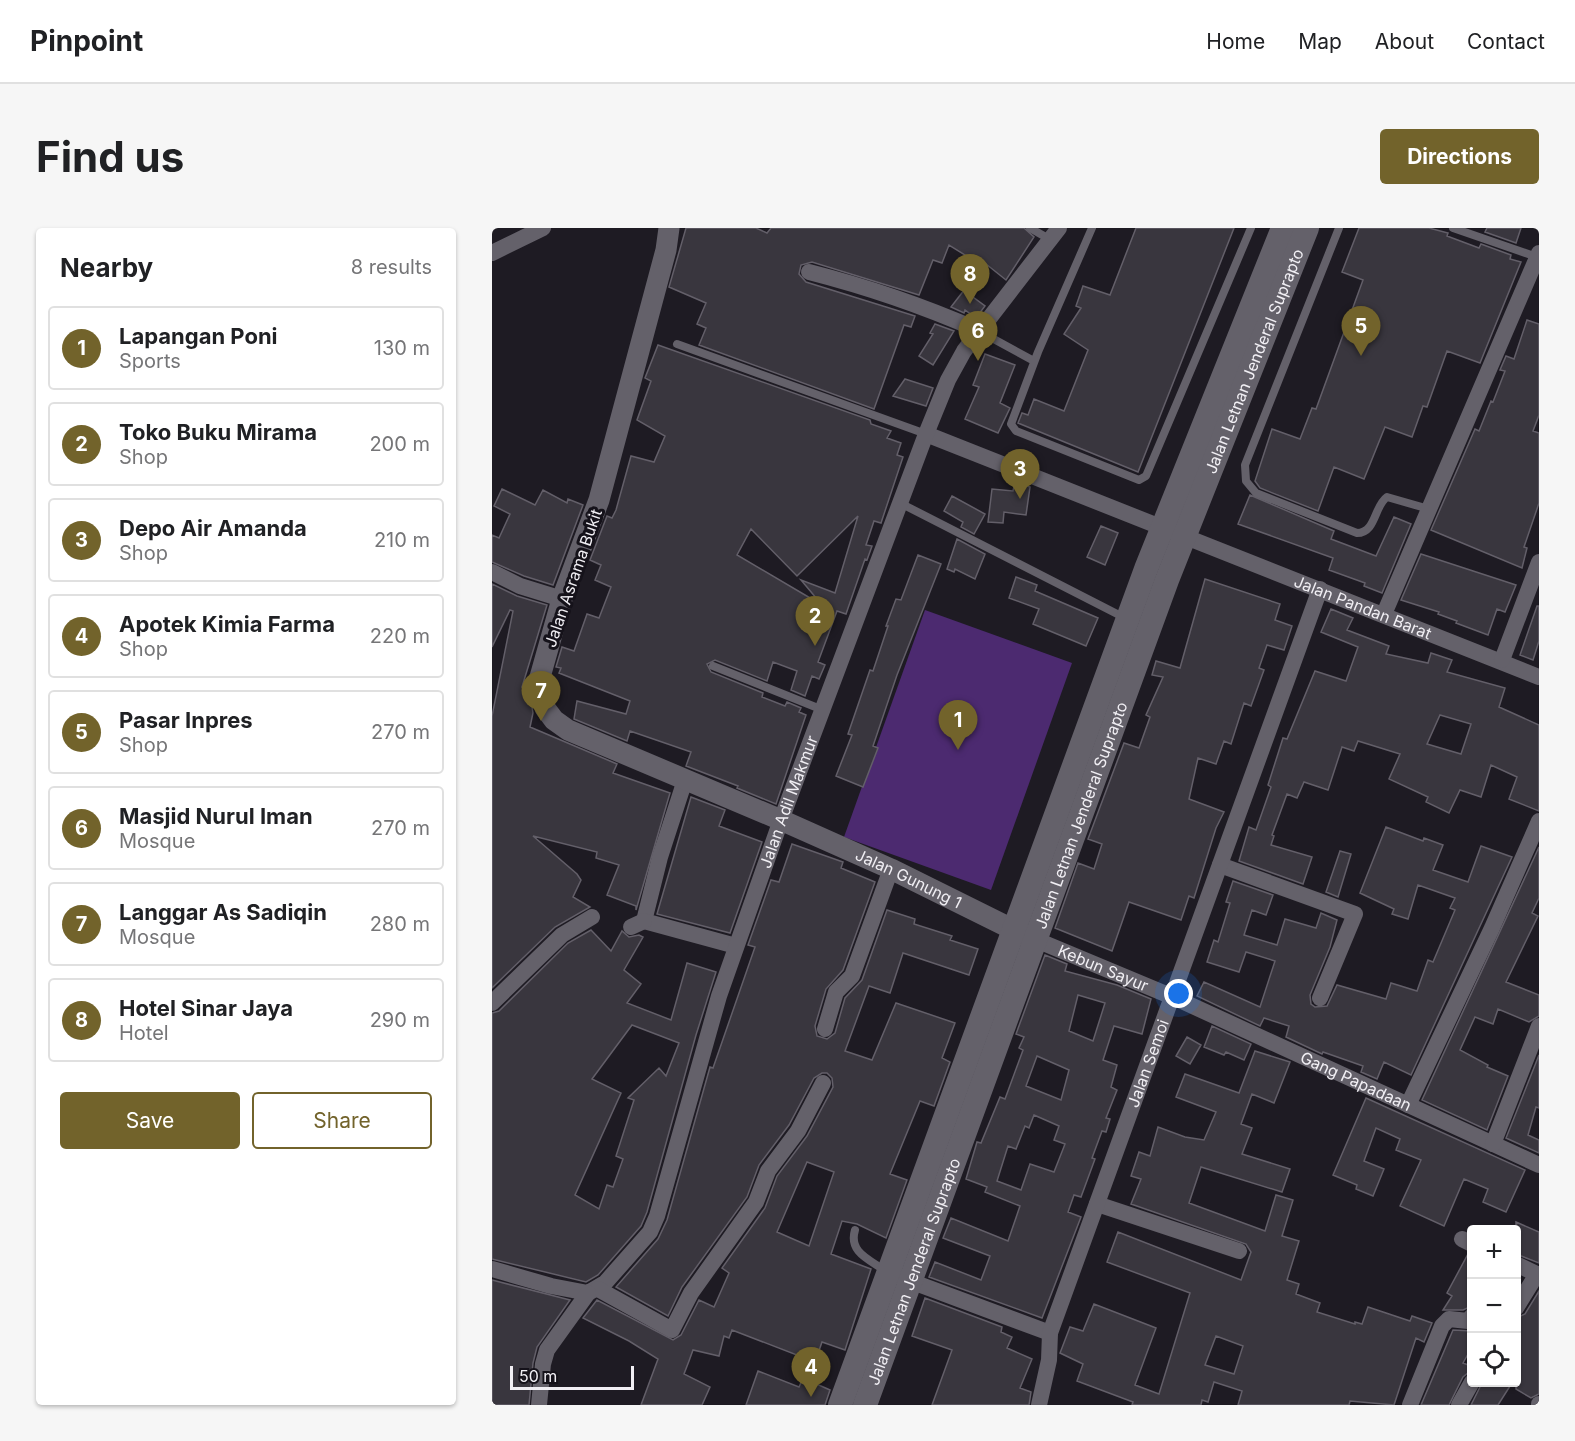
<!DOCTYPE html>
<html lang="en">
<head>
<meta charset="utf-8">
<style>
  :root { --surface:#fff; --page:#f6f6f6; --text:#202124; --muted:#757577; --line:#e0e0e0; --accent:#72632b }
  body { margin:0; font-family:Inter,sans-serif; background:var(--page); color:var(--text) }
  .controls { position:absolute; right:18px; bottom:18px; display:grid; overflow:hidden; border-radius:6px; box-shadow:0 2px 4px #0004 }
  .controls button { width:54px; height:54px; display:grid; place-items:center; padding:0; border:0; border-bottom:2px solid var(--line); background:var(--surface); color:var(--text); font:30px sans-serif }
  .scale { position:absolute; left:18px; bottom:15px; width:124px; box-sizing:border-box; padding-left:6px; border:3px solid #f1eff4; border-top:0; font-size:16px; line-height:21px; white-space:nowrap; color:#f1eff4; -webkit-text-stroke:4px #15121a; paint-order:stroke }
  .you { position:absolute; left:687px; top:766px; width:21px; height:21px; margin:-15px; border:4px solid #fff; border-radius:50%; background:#1a73e8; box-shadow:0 0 0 9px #1a73e833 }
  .badge { display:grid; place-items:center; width:39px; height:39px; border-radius:50%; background:var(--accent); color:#fff; font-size:20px; font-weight:700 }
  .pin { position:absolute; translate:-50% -50px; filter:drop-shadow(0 2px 3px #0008) }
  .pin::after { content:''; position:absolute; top:32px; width:21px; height:18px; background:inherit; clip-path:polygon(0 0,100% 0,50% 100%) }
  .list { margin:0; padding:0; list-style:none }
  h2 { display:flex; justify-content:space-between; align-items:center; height:78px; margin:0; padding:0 24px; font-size:26px }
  h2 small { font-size:20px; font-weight:400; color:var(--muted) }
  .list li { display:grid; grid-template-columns:39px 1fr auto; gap:18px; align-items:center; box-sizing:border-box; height:84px; margin:0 12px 12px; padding:0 12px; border:2px solid var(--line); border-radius:6px }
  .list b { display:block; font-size:22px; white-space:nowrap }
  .list p { margin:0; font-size:20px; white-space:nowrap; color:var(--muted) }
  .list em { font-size:20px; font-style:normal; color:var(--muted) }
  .actions { display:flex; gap:12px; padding:18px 24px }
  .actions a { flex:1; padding:14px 0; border:2px solid var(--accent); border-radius:6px; text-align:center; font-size:21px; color:var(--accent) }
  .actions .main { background:var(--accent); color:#fff }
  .icon { flex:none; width:33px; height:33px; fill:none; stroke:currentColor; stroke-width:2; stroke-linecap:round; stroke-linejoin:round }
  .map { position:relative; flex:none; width:1047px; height:1177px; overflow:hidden; border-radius:6px }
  header { display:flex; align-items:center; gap:36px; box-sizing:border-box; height:84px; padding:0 30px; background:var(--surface); border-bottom:2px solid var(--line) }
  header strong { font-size:28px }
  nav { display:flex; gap:33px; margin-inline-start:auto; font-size:21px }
  .intro { display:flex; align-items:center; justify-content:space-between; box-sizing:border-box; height:144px; padding:0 36px }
  h1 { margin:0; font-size:42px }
  .button { padding:15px 27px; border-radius:6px; background:var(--accent); color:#fff; font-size:21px; font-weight:700 }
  main { display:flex; gap:36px; padding:0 36px }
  aside { flex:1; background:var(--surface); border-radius:6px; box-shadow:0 2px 4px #0004 }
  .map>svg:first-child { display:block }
  .green { fill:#4c2a70 }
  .building { fill:#39363e; stroke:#635f69; stroke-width:1.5; fill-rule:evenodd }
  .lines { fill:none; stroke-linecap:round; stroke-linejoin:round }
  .service { stroke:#64616a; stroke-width:8 }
  .minor { stroke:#64616a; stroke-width:16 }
  .tertiary { stroke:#64616a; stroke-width:21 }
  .secondary { stroke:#64616a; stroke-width:24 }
  .labels { text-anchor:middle; stroke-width:6; stroke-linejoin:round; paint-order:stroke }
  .street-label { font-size:16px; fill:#f1eff4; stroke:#15121a }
</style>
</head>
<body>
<header>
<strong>Pinpoint</strong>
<nav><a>Home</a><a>Map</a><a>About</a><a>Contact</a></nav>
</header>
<div class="intro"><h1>Find us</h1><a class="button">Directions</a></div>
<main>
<aside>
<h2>Nearby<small>8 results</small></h2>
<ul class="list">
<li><span class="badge">1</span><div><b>Lapangan Poni</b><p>Sports</p></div><em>130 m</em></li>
<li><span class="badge">2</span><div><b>Toko Buku Mirama</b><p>Shop</p></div><em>200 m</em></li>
<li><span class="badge">3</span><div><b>Depo Air Amanda</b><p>Shop</p></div><em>210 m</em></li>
<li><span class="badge">4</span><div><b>Apotek Kimia Farma</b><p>Shop</p></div><em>220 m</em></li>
<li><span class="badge">5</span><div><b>Pasar Inpres</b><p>Shop</p></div><em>270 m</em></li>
<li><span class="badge">6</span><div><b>Masjid Nurul Iman</b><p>Mosque</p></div><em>270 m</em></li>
<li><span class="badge">7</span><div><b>Langgar As Sadiqin</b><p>Mosque</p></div><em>280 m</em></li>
<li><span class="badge">8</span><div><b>Hotel Sinar Jaya</b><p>Hotel</p></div><em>290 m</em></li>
</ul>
<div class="actions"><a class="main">Save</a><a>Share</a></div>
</aside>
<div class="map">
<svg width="1047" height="1177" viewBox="0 0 1047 1177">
  <rect width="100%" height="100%" fill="#1e1b23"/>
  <path class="green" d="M433,382l147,53 -81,227 -147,-53z"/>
  <path class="building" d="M194,0h70l11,5 4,-5h253l10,9 -28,43 -30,-24 -3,4 -24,-15 -7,18 -9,-3 -14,35 -107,-33 -11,3 -2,9 7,8 109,34 -4,11 -7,-2 -30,84 -175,-64 7,-17 -9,-4 9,-21 -37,-16z
    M644,0h98l-96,244 -120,-49 4,-10 6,2 6,-16 30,12 24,-61 -24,-16 17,-26 -5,-2 7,-20 27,9z
    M867,0h70l19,5 -1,3 32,12 2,-4 30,11 -1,4 11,3 -41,101 -33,-12 -20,56 -4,-1 -11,31 -27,-10 -21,52 -30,-12 -16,44 -58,-23 -5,-7 17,-52 28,10 12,-31 4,1 47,-129 -21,-8z
    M995,0h34l-5,15 -31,-11z
    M483,48l7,4 -9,17 12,9 -9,12 -11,-8 -1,3 -13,-6z
    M1035,92l12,4v91l-6,16 6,2v70l-15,44 3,1 -5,20 -91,-38 44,-101 4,2 12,-30 2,1 12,-31 -5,-1 6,-14 8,3z
    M443,96l19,7 -21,34 -14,-9 14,-22 -3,-1z
    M166,117l212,75 1,4 20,7 -4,7 14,5 -4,12 6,2 -22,66 -7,-2 -8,24 6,1 -5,14 -2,-1 -19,55 -9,-3 -19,51 7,3 -6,14 -7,-3 -7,20 -14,-6 6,-19 -24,-9 -6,19 -52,-21 -8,4 4,8 52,21 -1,4 23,9 2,-4 14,6 -2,4 7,3 -30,89 -39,-16 1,-2 -52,-20 5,-14 -61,-21 -3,10 -53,-22 3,-18 49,13 4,-13 -71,-28 2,-5 -5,-1 6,-20 12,4 13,-37 12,4 12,-31 -16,-7 6,-15 -11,-5 17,-44 5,2 4,-8 15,-54 23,6 11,-26 -28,-16 14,-39 -6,-3zM366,288l-23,77 -34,-13 21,25 -85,-50 14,-26 46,47z
    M493,126l30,11 -15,38 10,5 -12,25 -33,-14 14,-32 -6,-2z
    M413,151l28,9 -7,18 -33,-10z
    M523,254l15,5 -4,28 -22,-3 -1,11 -15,-1 4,-33 21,2z
    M10,261l33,16 8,-15 24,13 1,-4 15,6 -30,80 -29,-9 -32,-14v-27l7,3 11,-24 -16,-8z
    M758,267l84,36 -3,8 45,17 18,-39 17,7 -29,69 -18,-7 1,-3 -36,-13 4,-12 -95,-34z
    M460,268l33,18 -11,20 -13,-7 2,-5 -19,-11z
    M609,298l17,7 -13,32 -18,-8z
    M465,311l28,15 -10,25 -20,-10 -1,3 -7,-3z
    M929,326l95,31 -11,27 -8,-3 -9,26 -32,-12 1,-2 -19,-7 1,-2 -38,-12z
    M426,327l23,9 -44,111 -24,71 5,2 -15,39 -27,-11 16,-41 -4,-1 22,-64 3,1 15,-45h-2l10,-27 5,1z
    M524,349l21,8 -2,6 63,27 -12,28 -53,-22 6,-15 -30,-11z
    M713,351l75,25 -5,16 17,6 -8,24 -17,-5 -8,23 5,2 -13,36 -7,-3 -13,41 -7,-3 -8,23 -18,-6 -9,41 35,13 -8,16 -22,70 -5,-2 -8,24 -52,-18 -17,49 -57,-23 23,-65 16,6 8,-25 -14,-5 36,-96 15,5 11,-31 -4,-2 17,-38 -11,-2 4,-14 24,7z
    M0,356l25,12 30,9 -25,82 7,2 4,24 -3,14 87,37 -4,9 57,20 -34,117v-4l-29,-11 12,-30 -23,-7 1,-6 -64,-16 44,38 4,6 -8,17 17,10 -35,20 -63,61v-272l21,-105 -3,-1 -18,37z
    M1045,378h2v35l-6,19 -13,-5z
    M839,381l22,9 -6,12 42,16 -3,8 42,9 3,-10 21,7 -5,12 58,16 -6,19 40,18v86l-30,-12 8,-22 -26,-12 -10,32 -21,-7 -11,23 -23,-11 2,-5 -39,-18 11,-25 -42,-13 -4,10 -12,-4 -14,43 -24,-8 -7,16 -10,-4 -15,41 2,1 -3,9 41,12 -9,27 -64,-23 10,-34 7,3 15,-43 -3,-2 15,-47 4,1 28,-68 31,10 12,-34 -37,-15zM948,487l31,9 -10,30 -34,-10z
    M199,569l34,13 -6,16 43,16 -32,91 -73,-19z
    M894,599l37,14 1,-3 19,7 -10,25 35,12 13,-36 31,11 -101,218 -27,-13 -7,17 -16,-7 2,-6 -40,-14 -1,2 -36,-17 3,-11 -25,-8 -4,8 -63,-30 7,-14 56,25 15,-46 -29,-9 -7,20 -32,-10 7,-22 4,2 12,-39 -4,-1 7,-21 40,14 -7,20 -14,-5 -8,25 33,10 8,-26 31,9 5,-15 16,7 -7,27 -20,48 1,9 4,3 12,-1 10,-21 49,14 5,-16 26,8 11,-31 5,2 22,-52 -5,-2 5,-10 -37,-13 -10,34 -16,-5 2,-5 -34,-16z
    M300,616l51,18 -2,6 34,14 -32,88 -17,19 -11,37 2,10 10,3 8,-6 10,-35 17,-18 25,-70 28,9 -1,5 38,12 -2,4 28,9 -9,26 -66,-22 -13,40 -21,-7 -24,65 27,9 24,-57 59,20 -13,35 8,4 -16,44 -14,-5 -30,73 17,6 -21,58 -29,-14 -15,-3 -11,33 40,15 -26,81 -23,-8 -7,20 -83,-32 -3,8 -5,-2 -5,20 -26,-6 -4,11 -5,13 26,13 -8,18h-61l17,-46 -29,-18 -46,-23 14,-18 76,40 8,-5 18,-35 15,7 15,-34 -7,-5 43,-60 12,-32 30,-40 26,-49 -1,-9 -5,-5h-5l-8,5 -25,47 -30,40 -12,32 -65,90 -14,29 -52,-29 42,-48 9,-19 43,-153 3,1 42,-121 -7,-2 23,-65 8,2zM315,934l27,10 -25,74 -32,-14z
    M1047,619v51l-7,15 6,3 -32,66 33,13v21l-10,6 -31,-13 -5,15 -18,-7 -15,33 28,15 -1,2 21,9 -21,54 -65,-30z
    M848,623l11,3 -13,43 -12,-5z
    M99,702l20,21 11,-20 7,6 10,-2 4,2 -19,33 17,14 -14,19 44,17 16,-57 29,9 -20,63 -49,177 -6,14 -43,49 -12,7 -94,-23v-246l7,-2 69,-68zM140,797l47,18 -13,33 -7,-8 -31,30 6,2 -18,56 7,3 -10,28 -6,-2 -8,24 -24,-14 46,-102 -29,-14z
    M553,727l22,9 -2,7 52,14 34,14 -9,35 -28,-8 -11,34 14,5 -6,22 6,3 -11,28 4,1 -4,13 -4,-1 -10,27 3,1 -14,38 -7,-2 -6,17 13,5 -39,101 -113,-41 6,-15 46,18 9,-24 -47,-18 8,-20 57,23 12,-35 -35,-14 2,-5 -21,-8 11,-37 4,1 19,-46 5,2 18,-49 -4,-2 5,-11 -8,-3zM586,767l27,8 -12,38 -24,-10zM545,828l32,14 -8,30 -35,-14zM542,887l25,11 -5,14 11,4 -11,28 -24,-8 -9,26 -24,-9 11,-35 8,3 9,-23 4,2z
    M720,798l39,18 -7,16 -18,-8 -2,3 -20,-8z
    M695,809l14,8 -11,19 -14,-8z
    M763,823l35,11 -16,41 -22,-9 -11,30 11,4 -10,26 48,15 -8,23 -81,-25 -12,36 76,28 11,-36 17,5 -11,36 17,5 -12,39 12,4 -3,10 24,9 -3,9 38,12v-2l7,2 6,-17 42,14 2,-5 20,7 -8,19 -8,-4 -22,67 -44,-4 -1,4h-111l4,-14 -28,-9 -6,20 -6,-2 -1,5h-69l1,-3 -56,-21 6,-17 -23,-11 10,-26 13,4 11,-27 62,24 -21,57 24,9 31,-101 -83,-31 11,-30 123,48 10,-28 -5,-8 -115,-40 10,-25 -10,-3 8,-24 11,4 8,-29 27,10 19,3 12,-28 -40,-15 9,-23 54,19zM724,1108l27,10 -9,28 -29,-9z
    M1047,827v53l-3,-1 -8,28 11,5v13l-33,-15z
    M874,870l159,72 -19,42 -23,-10 5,-13 -24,-10 -20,47 -44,-20 21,-46 -25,-10 4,-11 -24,-11 -12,33 20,8 -11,27 -17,-7 1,-4 -24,-10z
    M1024,994l23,10v31l-23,-9z
    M976,1026h4v52l-9,4h-20l9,-14 -5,-3z
    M0,1052l78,20 -33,47 -4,16 -4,42h-37z
    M1047,1063v103l-8,4 -15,-9v-71l9,-4z
    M433,1070l77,29 -1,5 11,5 -5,11 25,11 -12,29 11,4 -2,13h-97l20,-55 -40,-14z
    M961,1102l19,1v16l-9,16 8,3 -2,6 -6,5 -14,28h-28z
    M266,1143l41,16 4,-9 27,12 -5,15h-79z
    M990,1155h30l-14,22h-27z"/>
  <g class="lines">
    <path class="service" d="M538,0l21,12
      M600,0l-54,124 -27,72 5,7 123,49 7,-4 105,-248
      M847,0l-94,237 1,16 10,12 101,40c19,0 17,-27 30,-36l42,12
      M961,0l84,29
      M487,103l55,30
      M185,116l249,90
      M408,275l227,116
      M221,438l110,44
      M363,1002c-7,23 16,30 32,42"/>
    <g class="minor">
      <path d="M0,25l51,-25"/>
      <path d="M317,44c59,15 114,34 169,58"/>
      <path id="s1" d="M434,206l613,243"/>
      <path d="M0,344l28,14 42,13"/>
      <path d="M892,386l155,-361"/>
      <path d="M1010,432l37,-98"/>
      <path d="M193,552l-25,77 -16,64 92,25"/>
      <path d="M728,637l135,49 -35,84"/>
      <path d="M139,699l13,-6"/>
      <path id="s2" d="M542,711l139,58 366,168"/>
      <path d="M0,775l70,-68 30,-18"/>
      <path d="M333,801l11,-37 16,-16 39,-107"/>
      <path d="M916,877l84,-177 47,-107"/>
      <path d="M1001,916l46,-118"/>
      <path d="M605,976l142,47"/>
      <path d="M970,1011l10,5"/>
      <path d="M1024,1036l23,11"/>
      <path id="s3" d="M0,1041l59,17 37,7 17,-10 45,-51 7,-16 62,-220 62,-176 145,-386 22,-54 16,-29 95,-123"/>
      <path d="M410,1050l148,55"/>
      <path d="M106,1061l74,41 19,-37 65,-91 12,-31 30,-40 25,-48"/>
      <path d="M1024,1080l21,-34"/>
      <path d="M47,1177l4,-41 4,-14 41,-57"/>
      <path id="s4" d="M547,1177l10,-45 1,-27 270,-744"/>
      <path d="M918,1177l32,-79 7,-7 19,2 4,-5"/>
      <path d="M967,1177l13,-23"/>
      <path d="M1047,1177v-1"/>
    </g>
    <path class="tertiary" id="s5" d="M177,0l-3,22 -67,250 -37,99 -22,78 5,31 9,12 14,10 213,90 110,49 137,68"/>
    <g class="secondary">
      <path d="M348,1177l306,-836 137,-341"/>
      <path id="s6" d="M373,1177l302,-825 140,-352"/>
    </g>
  </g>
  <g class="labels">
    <g class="street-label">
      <text dy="6" stroke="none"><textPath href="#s6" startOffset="1114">Jalan Letnan Jenderal Suprapto</textPath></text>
      <text transform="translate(81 350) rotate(-71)" y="6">Jalan Asrama Bukit</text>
      <text dy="6" stroke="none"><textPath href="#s1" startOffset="470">Jalan Pandan Barat</textPath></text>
      <text dy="6" stroke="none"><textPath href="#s3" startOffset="639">Jalan Adil Makmur</textPath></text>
      <text dy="6" stroke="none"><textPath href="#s6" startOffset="628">Jalan Letnan Jenderal Suprapto</textPath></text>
      <text dy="6" stroke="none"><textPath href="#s5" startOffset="903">Jalan Gunung 1</textPath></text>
      <text dy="6" stroke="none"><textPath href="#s2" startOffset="75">Kebun Sayur</textPath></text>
      <text dy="6" stroke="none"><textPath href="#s4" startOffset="360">Jalan Semoi</textPath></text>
      <text dy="6" stroke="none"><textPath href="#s2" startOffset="352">Gang Papadaan</textPath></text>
      <text dy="6" stroke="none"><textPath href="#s6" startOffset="142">Jalan Letnan Jenderal Suprapto</textPath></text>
    </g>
  </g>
</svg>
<div class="controls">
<button>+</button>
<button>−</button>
<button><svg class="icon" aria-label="locate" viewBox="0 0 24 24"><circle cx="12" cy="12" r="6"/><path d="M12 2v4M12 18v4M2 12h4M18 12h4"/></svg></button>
</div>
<div class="scale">50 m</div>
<div class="you"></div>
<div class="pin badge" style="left:466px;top:522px">1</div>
<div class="pin badge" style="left:323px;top:418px">2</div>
<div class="pin badge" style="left:528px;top:271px">3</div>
<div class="pin badge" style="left:319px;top:1169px">4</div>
<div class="pin badge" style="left:869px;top:128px">5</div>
<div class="pin badge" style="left:486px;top:133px">6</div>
<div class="pin badge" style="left:49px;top:493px">7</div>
<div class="pin badge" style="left:478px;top:76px">8</div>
</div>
</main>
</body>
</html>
